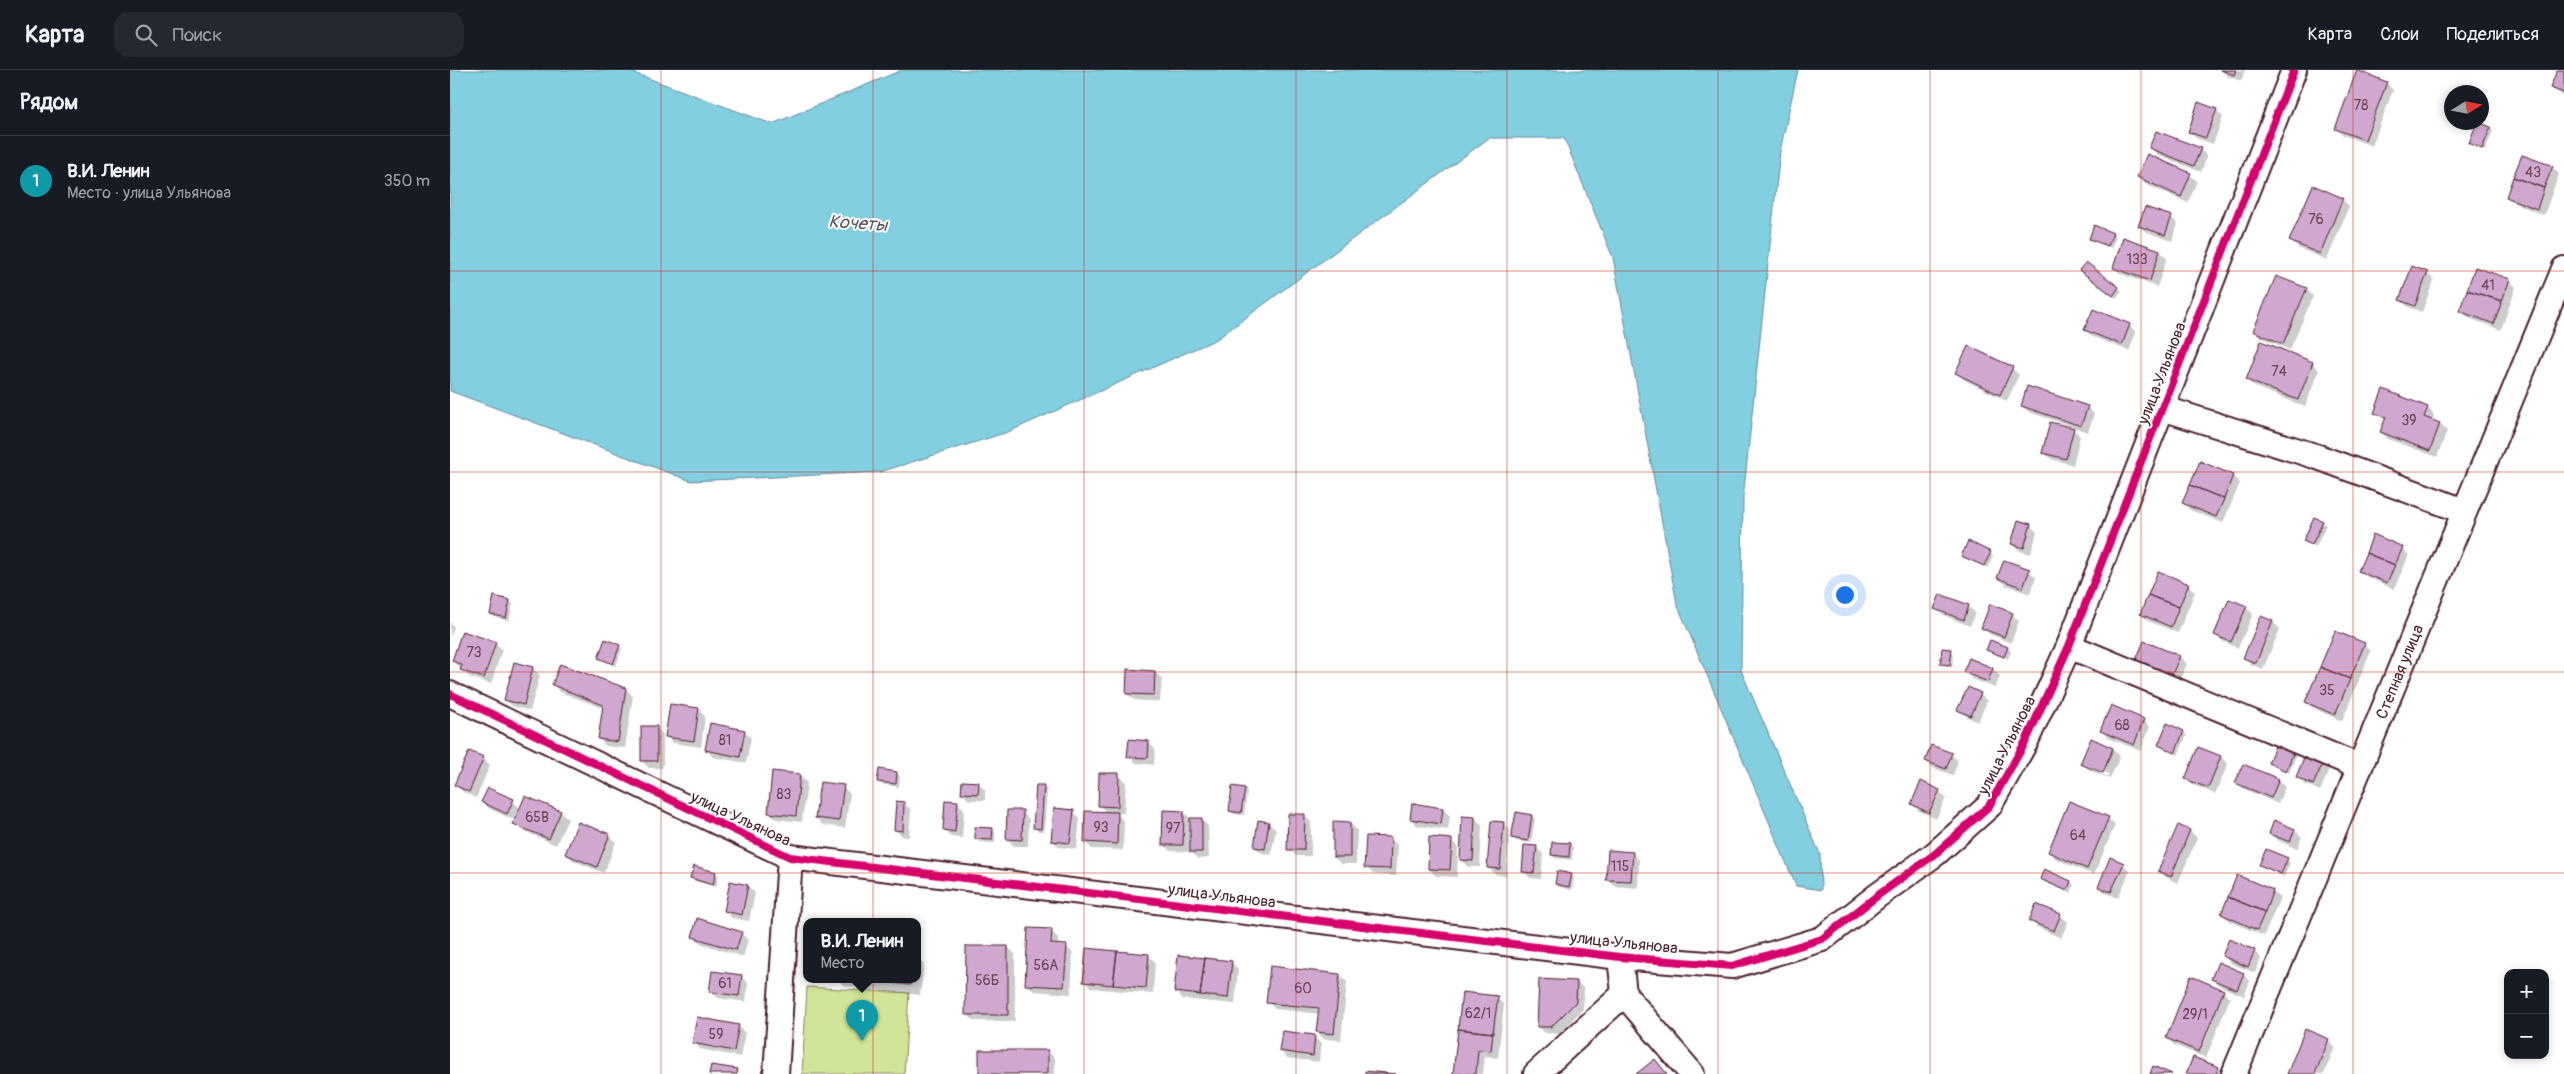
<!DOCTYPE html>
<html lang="ru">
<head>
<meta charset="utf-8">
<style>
  :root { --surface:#171b24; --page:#242831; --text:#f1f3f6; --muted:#9ea1a6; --line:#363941; --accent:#c8321e }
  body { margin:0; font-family:Pangolin,sans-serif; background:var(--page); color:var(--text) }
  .controls { position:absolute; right:15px; bottom:15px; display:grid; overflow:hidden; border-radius:10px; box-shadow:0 2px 8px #0003 }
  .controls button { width:45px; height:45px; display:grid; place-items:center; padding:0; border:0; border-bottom:1px solid var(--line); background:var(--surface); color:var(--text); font:25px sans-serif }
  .compass { position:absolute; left:1994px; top:15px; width:45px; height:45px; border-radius:50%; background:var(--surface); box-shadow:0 2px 8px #0003; rotate:79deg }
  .you { position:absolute; left:1394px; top:524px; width:18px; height:18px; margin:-12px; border:4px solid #fff; border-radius:50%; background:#1a73e8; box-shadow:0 0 0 8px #1a73e833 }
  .badge { display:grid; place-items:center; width:32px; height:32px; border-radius:50%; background:var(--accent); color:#fff; font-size:16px; font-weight:700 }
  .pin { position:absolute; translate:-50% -41px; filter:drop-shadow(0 1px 2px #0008) }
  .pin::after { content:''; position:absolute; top:26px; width:18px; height:15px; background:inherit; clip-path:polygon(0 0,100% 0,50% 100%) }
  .popup { position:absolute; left:353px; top:848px; width:118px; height:65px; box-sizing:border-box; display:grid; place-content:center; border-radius:10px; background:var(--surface); filter:drop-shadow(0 1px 4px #0005); font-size:16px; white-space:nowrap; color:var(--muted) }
  .popup b { font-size:19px; color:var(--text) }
  .popup::after { content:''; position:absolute; left:50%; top:100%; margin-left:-10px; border:10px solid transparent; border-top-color:var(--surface) }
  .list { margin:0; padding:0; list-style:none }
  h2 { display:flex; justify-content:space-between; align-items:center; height:65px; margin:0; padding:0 20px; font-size:21px }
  h2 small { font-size:16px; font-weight:400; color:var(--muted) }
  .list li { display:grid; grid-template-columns:32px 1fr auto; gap:15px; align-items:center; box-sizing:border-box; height:90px; padding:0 20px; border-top:1px solid var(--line) }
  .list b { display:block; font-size:19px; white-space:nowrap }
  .list p { margin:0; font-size:16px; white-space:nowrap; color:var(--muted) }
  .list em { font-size:16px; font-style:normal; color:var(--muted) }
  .icon { flex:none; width:28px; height:28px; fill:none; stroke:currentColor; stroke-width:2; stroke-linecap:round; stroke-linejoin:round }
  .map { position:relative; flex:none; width:2114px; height:1004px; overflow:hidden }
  header { display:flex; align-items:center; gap:30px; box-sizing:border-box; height:70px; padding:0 25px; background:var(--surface); border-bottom:1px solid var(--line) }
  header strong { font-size:24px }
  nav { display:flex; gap:28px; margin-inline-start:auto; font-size:18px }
  .search { width:350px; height:45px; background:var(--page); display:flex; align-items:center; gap:12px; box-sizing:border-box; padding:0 18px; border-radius:15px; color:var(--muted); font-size:19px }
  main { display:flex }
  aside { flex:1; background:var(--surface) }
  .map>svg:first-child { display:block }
  .green { fill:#d1e599; stroke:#8e8262 }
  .water { fill:#81cfe0; stroke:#6b8998 }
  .shadow { fill:#0003; fill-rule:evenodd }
  .building { fill:#d0a7ce; stroke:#4a1f2b }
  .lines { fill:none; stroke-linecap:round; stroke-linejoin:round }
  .minor-casing { stroke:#4a1f2b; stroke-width:28 }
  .minor { stroke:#fff; stroke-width:24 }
  .cycleway-casing { stroke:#fff; stroke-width:11 }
  .cycleway { stroke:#d6006c; stroke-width:8 }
  .grid { fill:none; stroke:#c8321e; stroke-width:1; stroke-opacity:0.55 }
  .labels { text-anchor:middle; stroke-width:4; stroke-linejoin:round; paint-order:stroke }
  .number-label { font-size:14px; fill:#6c4154 }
  .street-label { font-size:16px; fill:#4a1f2b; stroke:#fff }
  .water-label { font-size:18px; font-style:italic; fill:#5a5461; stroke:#fff }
</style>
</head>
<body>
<header>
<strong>Карта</strong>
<div class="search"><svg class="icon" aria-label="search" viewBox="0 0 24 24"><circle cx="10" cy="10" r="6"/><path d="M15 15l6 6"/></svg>Поиск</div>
<nav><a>Карта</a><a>Слои</a><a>Поделиться</a></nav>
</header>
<main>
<aside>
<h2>Рядом<small></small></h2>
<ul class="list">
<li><span class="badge" style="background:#0f9aa8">1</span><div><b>В.И. Ленин</b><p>Место · улица Ульянова</p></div><em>350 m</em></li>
</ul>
</aside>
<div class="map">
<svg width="2114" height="1004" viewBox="0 0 2114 1004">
  <rect width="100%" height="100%" fill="#fff"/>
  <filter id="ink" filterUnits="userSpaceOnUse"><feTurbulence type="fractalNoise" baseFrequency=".02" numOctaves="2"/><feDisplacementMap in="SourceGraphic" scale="10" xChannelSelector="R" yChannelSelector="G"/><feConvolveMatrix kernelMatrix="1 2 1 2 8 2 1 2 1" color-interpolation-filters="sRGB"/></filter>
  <g filter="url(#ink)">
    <path class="green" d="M357,917l102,6 -5,81h-102z"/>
    <path class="water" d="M0,0h176l146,54 130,-54h896l-18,81 -37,348 -2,171 79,184 1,36 -25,-4 -119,-282 -64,-346 -49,-120h-75l-272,201 -209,93 -128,40 -189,9 -241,-90z"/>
    <path class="shadow" d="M1771,0h24l-4,11 -14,-5z
      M2108,0h6v27l-13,-10z
      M1936,13l7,7 -21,56 -29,-11 -7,-7z
      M1766,40l7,7 -10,27 -17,-6 -7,-7z
      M2040,58l3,3 -8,20 -15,-8z
      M1701,78l49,1 7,7 -6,16 -43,-17z
      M2102,97l7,7 -15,41 -30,-12 -7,-6z
      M1740,105l7,6 -9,22 -43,-19 -7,-7z
      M1892,129l7,7 -22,54 -29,-12 -7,-7z
      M1721,147l7,7 -6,17 -26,-9 -7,-7z
      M1663,164l3,3 -5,11 -21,-10z
      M1710,181l7,7 -10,29 -36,-13 -7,-7z
      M1636,193l36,28 -6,7 -32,-25z
      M1977,203l7,7 -12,32 -14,-5 -7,-7z
      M2059,210l7,7 -15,43 -33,-12 -7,-7z
      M1856,219l7,7 -23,54 -28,-12 -7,-7z
      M1679,255l7,7 -7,19 -36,-14 -7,-7z
      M1862,293l7,7 -14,37 -50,-20 -7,-7z
      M1562,298l7,7 -12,26 -43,-21 -7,-7z
      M1572,336l65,1 7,7 -6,18 -59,-20z
      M1978,338l6,7 -2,6 8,3 7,7 -10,26 -49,-18 -7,-7 5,-12 -10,-8z
      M1623,359l7,7 -7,29 -22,-6 -7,-7z
      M1783,406l7,7 -17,40 -33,-13 -7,-7z
      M1865,448l11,7 -10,22 -12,-7z
      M1580,455l7,7 -6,22 -11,-3 -7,-7z
      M1952,478l7,7 -15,34 -27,-12 -7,-6z
      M1540,483l3,3 -5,12 -25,-12z
      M1579,501l7,6 -6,17 -24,-9 -7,-7z
      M1738,515l7,7 -17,41 -30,-12 -7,-7z
      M60,531l3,3 -4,17 -14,-4 -3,-3z
      M1518,536l7,7 -5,13 -27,-11 -7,-7z
      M1796,537l7,7 -15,34 -16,-7 -7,-7z
      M1562,544l7,7 -8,22 -22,-9 -7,-7z
      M1811,547l12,5 7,7 -17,40 -11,-4 -7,-7z
      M0,552l4,5 -4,11z
      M45,573l7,7 -11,34 -22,-7 -16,-16z
      M1914,574l7,7 -29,70 -29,-13 -7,-6z
      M169,576l3,3 -6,17 -16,-8z
      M1558,578l3,3 -3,8 -20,-9z
      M1501,581l3,3 -2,14 -11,-5z
      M1730,587l7,7 -9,19 -35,-14z
      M1519,590l24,9 7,7 -5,12 -23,-9 -7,-7z
      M83,598l7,7 -10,36 -18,-5 -7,-7z
      M705,602l7,7 -2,23 -26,-2 -7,-7z
      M104,615l72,4 7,7 -8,52 -19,-2 -7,-7 4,-31 -43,-16z
      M1530,624l7,7 -9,21 -12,-6 -7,-7z
      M1661,637l32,13 7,7 -9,24 -33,-13 -6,-7z
      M248,639l7,7 -4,31 -28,-4 -7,-7z
      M206,657l7,7v34h-14l-7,-7z
      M294,661l7,7 -5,25 -33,-6 -7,-7z
      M1733,662l4,3 -9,20 -19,-10z
      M698,672l7,7 -1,16 -18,-2 -7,-7z
      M1828,673l19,10 -8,20 -19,-10z
      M1749,678l22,9 7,7 -13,30 -22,-9 -7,-7z
      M1663,679l7,7 -10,23 -21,-9 -7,-7zM1638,696l21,8 -1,3 -20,-9z
      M1501,684l7,7 -5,14 -20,-7 -7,-7z
      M33,688l7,7 -14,33 -13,-6 -7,-7z
      M1872,694l7,7 -9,20 -16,-7 -7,-7z
      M447,703l3,3 -1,11 -18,-3 -3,-3z
      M669,705l7,7 -2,31h-8l8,8 -1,29 -31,-1 -7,-7 22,-29 -8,-8z
      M350,706l7,7 -5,39 -26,-3 -7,-7z
      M1828,710l7,7 -7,17 -34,-15 -7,-7z
      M528,713l7,7v10h-16l-7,-7z
      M393,717l7,7 -5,34 -22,-3 -7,-7z
      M594,717l3,3 -3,41h-6l-3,-4z
      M794,719l3,3 -3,23 -11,-1 -3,-3z
      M38,720l25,11 8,8 5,-12 35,15 7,7 -12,26 -34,-15 -7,-7 1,-2 -26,-12 -7,-7z
      M1489,721l7,7 -10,21 -17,-8 -7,-7z
      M507,732l7,7 -2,29 -11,-1 -7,-7z
      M454,733l7,7 -2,27h-6l-7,-7z
      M963,735l30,4 7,7 -2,14 -30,-4 -7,-7z
      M623,741l7,7 -3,31 -18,-2 -7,-7z
      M572,742l7,7 -1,27h-14l-7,-7z
      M734,742l7,7h10l7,7 1,32 -11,1 -7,-7 -21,-1 -7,-7z
      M854,745l7,7v34h-15l-7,-7z
      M1082,746l3,3 -4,24 -15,-2 -3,-3z
      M1025,748l7,7 -2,42h-12l-7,-7z
      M1658,749l7,6 -21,50 -38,-16 -7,-7z
      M819,753l7,7 -5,25 -9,-2 -7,-6z
      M900,753l7,7 -1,34h-15l-7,-7z
      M1053,753l7,7 -4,46 -11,-2 -7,-7z
      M1728,756l12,5 7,7 -19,45 -11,-5 -7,-7z
      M542,759l3,3v11l-16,-1 -3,-3z
      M1845,760l7,7 -5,12 -20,-9 -7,-7z
      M159,765l7,7 -12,31 -30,-12 -7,-7z
      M941,769l7,7 -2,30 -23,-2 -7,-7z
      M1001,770l7,7 -1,30 -21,-1 -7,-7z
      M1120,775l3,3 -1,12 -17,-2 -3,-3z
      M1086,777l7,7 -2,25 -11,-1 -7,-7z
      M1182,783l7,7 -1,28 -24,-2 -6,-7z
      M1837,790l3,3 -6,14 -23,-12z
      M1673,794l7,7 -12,27 -12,-5 -7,-7z
      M245,797l21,6 3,3 -3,11 -21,-6 -3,-3z
      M1595,801l26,11 3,3 -3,8 -26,-11 -4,-3z
      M1121,805l3,3 -2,12 -13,-3 -3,-3z
      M1788,807l35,14 7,7 -16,38 -35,-15 -7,-7z
      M298,816l7,7 -6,28 -17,-3 -7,-7z
      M1586,835l25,11 7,6 -7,16 -24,-11 -7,-7z
      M601,861l7,7v7l8,1 7,7 -2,41 -37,-3 -7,-7z
      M291,863l7,7 -5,17 -43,-14 -7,-7z
      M558,877l7,7v67h-41l-7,-7z
      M1804,881l7,7 -6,15 -25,-10 -6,-7z
      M698,885l7,7 -2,32 -62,-6 -7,-7z
      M467,887l7,7 -4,31 -76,-9 -6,-6h79z
      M781,892l7,7 -3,35 -53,-5 -6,-7z
      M1793,904l7,7 -6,15 -24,-10 -7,-7z
      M890,905l7,7 -6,58 -17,-1 -7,-7 2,-18 -44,-5 -7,-7z
      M291,906l7,7 -2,19 -28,-4 -7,-7z
      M1127,912l7,7 -1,20 -24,25 -14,-1 -7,-7z
      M1773,921l7,7 -24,60 -32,-13 -7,-7z
      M1047,928l7,7 -6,53 -13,-2 -2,18h-28z
      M288,956l7,7 -5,24 -40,-8 -6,-7z
      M864,967l7,7 -2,18 -32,-4 -7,-7z
      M1878,970l7,7 -11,27h-36z
      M598,982l7,6v16h-74z
      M1744,988l24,10 6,6h-35z"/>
    <path class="building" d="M1771,0h15l-2,5z
      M1907,0l30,12 -22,58 -30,-11z
      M2107,0h7v23l-14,-5z
      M1748,32l19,7 -11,29 -18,-6z
      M2027,52l14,5 -9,22 -13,-6z
      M1706,61l45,17 -7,18 -45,-18z
      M1697,84l44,19 -10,24 -44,-20z
      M2072,85l31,11 -9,22 -31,-11z
      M2063,107l31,11 -7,21 -31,-12z
      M1863,115l30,13 -23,56 -31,-13z
      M1695,137l27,9 -7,19 -27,-9z
      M1644,155l19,8 -5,13 -19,-7z
      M1673,167l37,13 -10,31 -37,-13z
      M1636,192l33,25 -6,9 -34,-26z
      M1962,196l16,6 -13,34 -16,-6z
      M2025,197l35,12 -8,22 -35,-11z
      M1826,206l31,12 -24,56 -30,-13z
      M2017,220l35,11 -8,23 -35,-13z
      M1643,239l37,15 -8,21 -38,-15z
      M1811,271l52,21 -15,38 -52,-20z
      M1518,276l45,21 -13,28 -45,-22z
      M1577,316l61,20 -7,20 -60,-20z
      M1933,319l45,18 -4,10 16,6 -10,28 -50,-19 6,-15 -12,-4z
      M1600,352l24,6 -8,31 -24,-6z
      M1750,391l33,14 -9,24 -34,-14z
      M1740,415l34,14 -8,18 -34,-14z
      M1864,447l9,4 -11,24 -9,-4z
      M1568,450l13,4 -7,24 -13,-4z
      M1923,464l30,13 -8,18 -29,-12z
      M1518,471l23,11 -7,14 -23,-10z
      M1916,483l29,12 -8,18 -29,-12z
      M1554,490l26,9 -7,19 -26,-10z
      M1708,501l31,13 -10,23 -31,-12z
      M1490,524l29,11 -5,15 -30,-11z
      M1698,525l31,12 -8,20 -31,-13z
      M44,526l16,4 -4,18 -16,-4z
      M1779,529l18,7 -16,36 -17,-7z
      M1540,534l23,9 -9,24 -23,-9z
      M1811,546l12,5 -17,42 -13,-5z
      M12,561l34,11 -12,36 -24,-8 2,-5 -10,-4z
      M1885,561l30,12 -15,36 -30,-12z
      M155,569l15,6 -7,19 -15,-6z
      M1540,570l18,7 -4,10 -18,-7z
      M1694,571l36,15 -9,21 -36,-15z
      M1492,578l10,1 -2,16 -10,-1z
      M1519,588l24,10 -5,14 -25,-10z
      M64,592l19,5 -9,38 -20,-5z
      M110,594l66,24 -8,54 -20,-3 5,-34 -51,-20z
      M1870,597l30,12 -15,36 -30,-13z
      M677,599l28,2 -1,24 -28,-1z
      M1518,617l13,6 -10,23 -14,-6z
      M220,634l29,4 -5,33 -29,-4z
      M1661,635l33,14 -10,26 -34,-14z
      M260,653l35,7 -5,27 -35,-7z
      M1717,653l17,8 -9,22 -17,-8z
      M191,656h16v35h-16z
      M1641,668l22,10 -10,25 -23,-9z
      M679,669l20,2 -1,17 -21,-1z
      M1827,671l18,8 -9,22 -18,-8z
      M1481,675l21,8 -6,16 -21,-8z
      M1748,677l23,9 -13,32 -23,-9z
      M19,681l15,6 -15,35 -15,-7z
      M1855,685l18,8 -10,22 -17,-8z
      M1793,694l36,15 -8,19 -36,-15z
      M429,699l18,3 -1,12 -19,-2z
      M322,701l28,3 -4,42 -28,-3z
      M649,703h20l-1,34 -20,-1z
      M512,711l17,1 -1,12 -17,-1z
      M1471,711l19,9 -11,23 -18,-9z
      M370,712l24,3 -5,36 -24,-3z
      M586,715h8l-3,44 -8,-1z
      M782,716l13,2 -4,25 -12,-2z
      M38,718l26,11 -7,15 -26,-12z
      M75,726l36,15 -12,28 -36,-15z
      M495,730l13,1 -3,31 -12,-2z
      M446,731l8,1 -1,29 -9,-1z
      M1619,731l40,16 -22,52 -39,-17z
      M962,733l31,5 -2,16 -31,-5z
      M604,738l20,2 -4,33 -19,-2z
      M557,740h16l-1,30 -16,-1z
      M713,740l21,1 -1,34h-21z
      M635,741l33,1 -1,32 -33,-2z
      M1066,742l16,3 -4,26 -17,-3z
      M838,744h17l-1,36h-17z
      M1012,746l13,1 -2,44 -13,-1z
      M740,748h12v34h-12z
      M808,750l11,2 -4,27 -11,-2z
      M1824,750l21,9 -5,13 -21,-8z
      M883,751l17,1v35h-17z
      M1041,751l13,1 -4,47 -13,-1z
      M128,752l32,12 -13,33 -32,-13z
      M1728,755l12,5 -19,47 -13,-6z
      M525,757l18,1 -1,12 -17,-1z
      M916,766l25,1 -1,32 -26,-1z
      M979,767l23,2 -2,31 -22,-1z
      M1102,772l18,1 -1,14 -18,-2z
      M1074,775l13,1 -3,27 -12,-1z
      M1816,779l22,9 -7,16 -22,-9z
      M1158,780l25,2 -2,29 -25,-1z
      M1660,787l14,6 -13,29 -13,-5z
      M244,796l22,6 -3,13 -23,-7z
      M1594,799l27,12 -4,10 -27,-12z
      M1107,801l15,3 -3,13 -14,-3z
      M1787,805l36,15 -8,22 -37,-15z
      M280,811l18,4 -6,30 -18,-4z
      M1778,827l37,15 -8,18 -36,-16z
      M1586,834l25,10 -7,17 -25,-10z
      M247,848l45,14 -6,18 -44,-13z
      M578,858l24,1 -1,15 16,1 -3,42 -39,-2z
      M1779,869l26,11 -7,17 -26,-11z
      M516,876h42v69h-43z
      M636,878l31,3 -4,34 -30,-3z
      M667,881l32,3 -3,34 -33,-3z
      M728,885l27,3 -5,37 -26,-3z
      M755,888l27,3 -4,37 -28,-3z
      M1768,892l26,11 -7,17 -26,-11z
      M820,896l70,8 -6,60 -18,-2 3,-24 -53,-5z
      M262,901l30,4 -3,21 -30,-4z
      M1741,906l33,14 -25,62 -33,-14z
      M1089,909l38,2 -1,21 -25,25h-14z
      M417,910h44l-1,5z
      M1012,922l36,4 -5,37 -35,-4z
      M247,947l42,8 -5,26 -42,-8z
      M1008,959l35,4 -2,18 -13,-1 -2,24h-23z
      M1855,959l24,10 -14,35h-28z
      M832,961l33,4 -2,21 -34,-5z
      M529,980h69v24h-69z
      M1743,987l26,10 -3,7h-30z
      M1205,989l12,15h-31z
      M261,995l27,4 -1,5h-28z
      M1703,996l19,8h-22z
      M915,1001l31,3h-31z"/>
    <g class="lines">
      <defs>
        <g id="minor">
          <path d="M1712,338l156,49 146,54"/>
          <path d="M1619,576l291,121"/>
          <path d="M0,624l340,163 830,100 112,9 90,-27 55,-43 58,-42 54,-48 37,-65 43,-95 225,-576"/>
          <path d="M1170,887l4,37 68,80"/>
          <path d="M326,1004l14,-217"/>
          <path d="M1086,1004l88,-80"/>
          <path id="s1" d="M1784,1004l330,-805"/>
        </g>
      </defs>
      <use href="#minor" class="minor-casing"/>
      <use href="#minor" class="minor"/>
      <defs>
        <path id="cycleway" d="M0,624l340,163 830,100 112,9 90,-27 55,-43 58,-42 54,-48 37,-65 43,-95 225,-576"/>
      </defs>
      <use href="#cycleway" class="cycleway-casing"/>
      <use href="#cycleway" class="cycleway"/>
    </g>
  </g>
  <path class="grid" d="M211,0v1004M423,0v1004M634,0v1004M846,0v1004M1057,0v1004M1268,0v1004M1480,0v1004M1691,0v1004M1903,0v1004M0,201h2114M0,402h2114M0,602h2114M0,803h2114"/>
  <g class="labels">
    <g class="number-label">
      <text x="1911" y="40">78</text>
      <text x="2083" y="107">43</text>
      <text x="1866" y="154">76</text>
      <text x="1687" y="194">133</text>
      <text x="2038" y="220">41</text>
      <text x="1829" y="306">74</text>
      <text x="1959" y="355">39</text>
      <text x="24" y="587">73</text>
      <text x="1877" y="625">35</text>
      <text x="1672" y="660">68</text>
      <text x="275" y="675">81</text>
      <text x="334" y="729">83</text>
      <text x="87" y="752">65В</text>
      <text x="651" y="762">93</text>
      <text x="723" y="763">97</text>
      <text x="1628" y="770">64</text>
      <text x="1170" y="801">115</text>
      <text x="596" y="900">56А</text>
      <text x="537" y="915">56Б</text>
      <text x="275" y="918">61</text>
      <text x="853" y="923">60</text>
      <text x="1028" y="948">62/1</text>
      <text x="1745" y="949">29/1</text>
      <text x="266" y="969">59</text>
    </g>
    <g class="street-label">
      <text transform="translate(1711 303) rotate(-69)" y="6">улица Ульянова</text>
      <text dy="6" stroke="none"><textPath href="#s1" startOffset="435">Степная улица</textPath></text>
      <text transform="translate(1556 675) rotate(-63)" y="6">улица Ульянова</text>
      <text transform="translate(291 748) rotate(25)" y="6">улица Ульянова</text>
      <text transform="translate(772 825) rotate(7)" y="6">улица Ульянова</text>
      <text transform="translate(1174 872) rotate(6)" y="6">улица Ульянова</text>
    </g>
    <g class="water-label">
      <text transform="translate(408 153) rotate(4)" y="6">Кочеты</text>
    </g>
  </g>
</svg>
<div class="controls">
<button>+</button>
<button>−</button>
</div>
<svg class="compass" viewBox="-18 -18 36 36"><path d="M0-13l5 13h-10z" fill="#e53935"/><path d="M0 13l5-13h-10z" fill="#9ea1a6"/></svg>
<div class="you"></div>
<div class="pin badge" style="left:412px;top:971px;background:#0f9aa8">1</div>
<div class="popup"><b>В.И. Ленин</b>Место</div>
</div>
</main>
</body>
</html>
